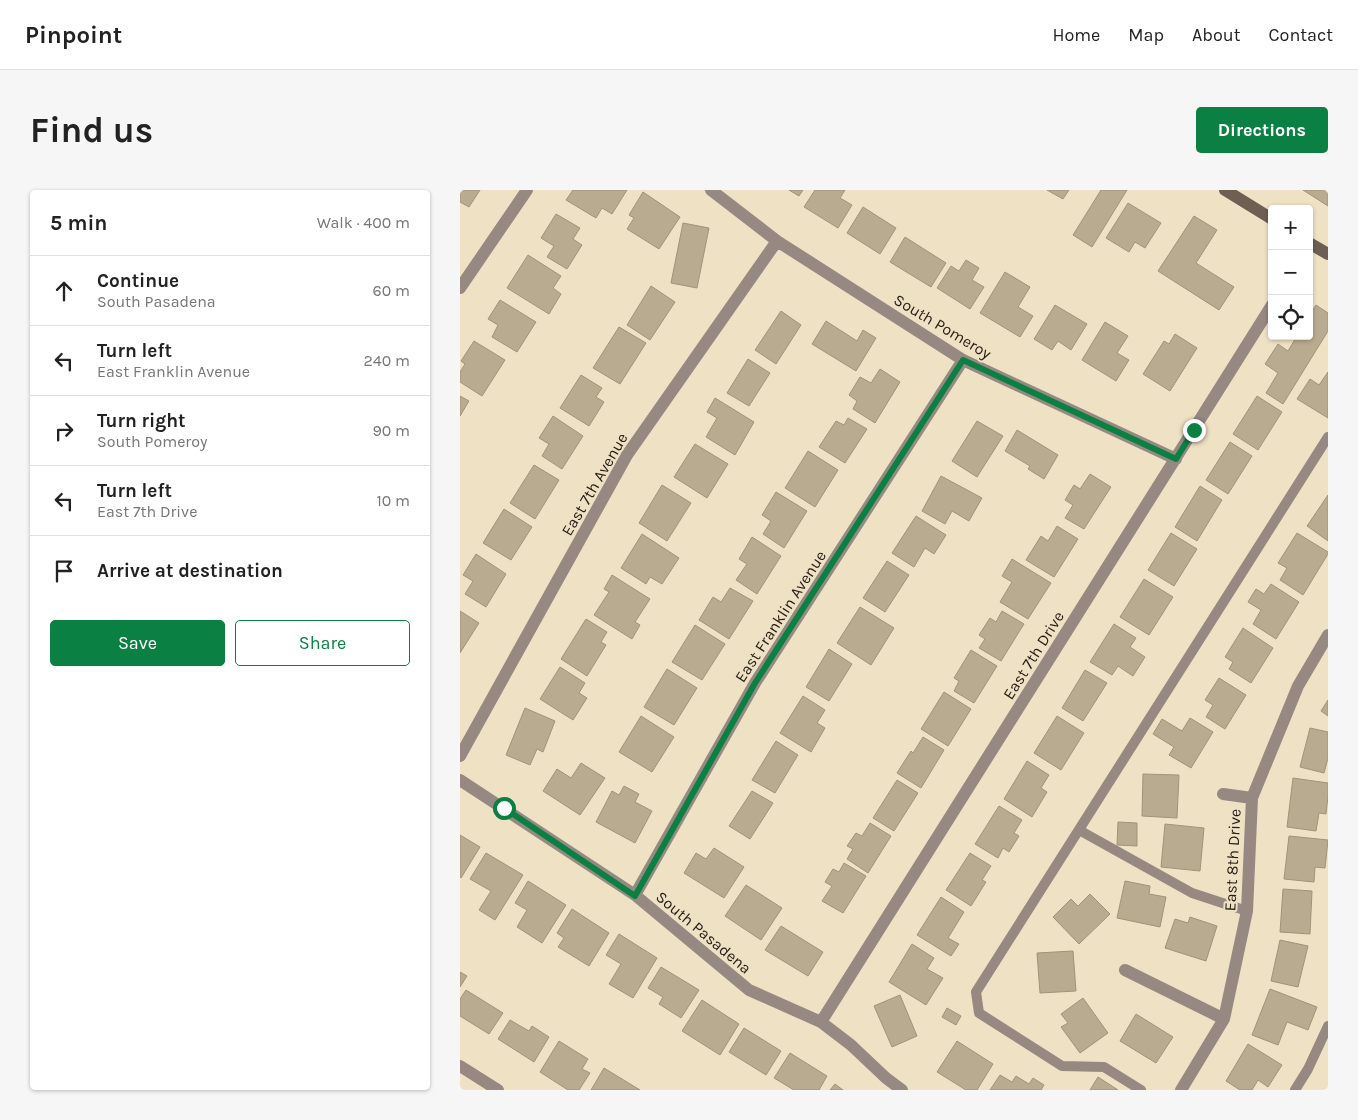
<!DOCTYPE html>
<html lang="en">
<head>
<meta charset="utf-8">
<style>
  :root { --surface:#fff; --page:#f6f6f6; --text:#222; --muted:#767676; --line:#e0e0e0; --accent:#0b8043 }
  body { margin:0; font-family:Karla,sans-serif; background:var(--page); color:var(--text) }
  .controls { position:absolute; right:15px; top:15px; display:grid; overflow:hidden; border-radius:5px; box-shadow:0 1px 4px #0004 }
  .controls button { width:45px; height:45px; display:grid; place-items:center; padding:0; border:0; border-bottom:1px solid var(--line); background:var(--surface); color:var(--text); font:25px sans-serif }
  .stop { position:absolute; width:15px; height:15px; margin:-11px; border:4px solid #0b8043; border-radius:50%; background:#fff }
  .stop.end { background:#0b8043; border-color:#fff; box-shadow:0 1px 5px #0008 }
  .list { margin:0; padding:0; list-style:none }
  h2 { display:flex; justify-content:space-between; align-items:center; height:65px; margin:0; padding:0 20px; font-size:21px }
  h2 small { font-size:16px; font-weight:400; color:var(--muted) }
  .list li { display:grid; grid-template-columns:32px 1fr auto; gap:15px; align-items:center; box-sizing:border-box; height:70px; padding:0 20px; border-top:1px solid var(--line) }
  .list b { display:block; font-size:19px; white-space:nowrap }
  .list p { margin:0; font-size:16px; white-space:nowrap; color:var(--muted) }
  .list em { font-size:16px; font-style:normal; color:var(--muted) }
  .actions { display:flex; gap:10px; padding:15px 20px }
  .actions a { flex:1; padding:11px 0; border:1px solid var(--accent); border-radius:5px; text-align:center; font-size:18px; color:var(--accent) }
  .actions .main { background:var(--accent); color:#fff }
  .icon { flex:none; width:28px; height:28px; fill:none; stroke:currentColor; stroke-width:2; stroke-linecap:round; stroke-linejoin:round }
  .map { position:relative; flex:none; width:868px; height:900px; overflow:hidden; border-radius:5px }
  header { display:flex; align-items:center; gap:30px; box-sizing:border-box; height:70px; padding:0 25px; background:var(--surface); border-bottom:1px solid var(--line) }
  header strong { font-size:24px }
  nav { display:flex; gap:28px; margin-inline-start:auto; font-size:18px }
  .intro { display:flex; align-items:center; justify-content:space-between; box-sizing:border-box; height:120px; padding:0 30px }
  h1 { margin:0; font-size:35px }
  .button { padding:12px 22px; border-radius:5px; background:var(--accent); color:#fff; font-size:18px; font-weight:700 }
  main { display:flex; gap:30px; padding:0 30px }
  aside { flex:1; background:var(--surface); border-radius:5px; box-shadow:0 1px 4px #0004 }
  .map>svg:first-child { display:block }
  .building { fill:#b9ab8f; stroke:#a19379 }
  .lines { fill:none; stroke-linecap:round; stroke-linejoin:round }
  .lane { stroke:#958981; stroke-width:10 }
  .street { stroke:#958981; stroke-width:12 }
  .secondary { stroke:#6f5f53; stroke-width:12 }
  .route { stroke:#0b8043; stroke-width:6 }
  .labels { text-anchor:middle; stroke-width:4; stroke-linejoin:round; paint-order:stroke }
  .street-label { font-size:16px; fill:#231e14; stroke:#efe1c4 }
</style>
</head>
<body>
<header>
<strong>Pinpoint</strong>
<nav><a>Home</a><a>Map</a><a>About</a><a>Contact</a></nav>
</header>
<div class="intro"><h1>Find us</h1><a class="button">Directions</a></div>
<main>
<aside>
<h2>5 min<small>Walk · 400 m</small></h2>
<ul class="list">
<li><svg class="icon" aria-label="ahead" viewBox="0 0 24 24"><path d="M12 20V5M6 11l6-6 6 6"/></svg><div><b>Continue</b><p>South Pasadena</p></div><em>60 m</em></li>
<li><svg class="icon" aria-label="left" viewBox="0 0 24 24"><path d="M17 20v-9H6M10 6l-5 5 5 5"/></svg><div><b>Turn left</b><p>East Franklin Avenue</p></div><em>240 m</em></li>
<li><svg class="icon" aria-label="right" viewBox="0 0 24 24"><path d="M7 20v-9h11M14 6l5 5-5 5"/></svg><div><b>Turn right</b><p>South Pomeroy</p></div><em>90 m</em></li>
<li><svg class="icon" aria-label="left" viewBox="0 0 24 24"><path d="M17 20v-9H6M10 6l-5 5 5 5"/></svg><div><b>Turn left</b><p>East 7th Drive</p></div><em>10 m</em></li>
<li><svg class="icon" aria-label="arrive" viewBox="0 0 24 24"><path d="M6 21V4h12l-3 4 3 4H6"/></svg><div><b>Arrive at destination</b></div></li>
</ul>
<div class="actions"><a class="main">Save</a><a>Share</a></div>
</aside>
<div class="map">
<svg width="868" height="900" viewBox="0 0 868 900">
  <rect width="100%" height="100%" fill="#efe1c4"/>
  <path class="building" d="M0,0h20l-11,17 -9,-5z
    M113,0h54l-15,24 -10,-6 -6,10 -30,-18z
    M329,0h14l-4,6z
    M355,0h30l-5,8 12,7 -14,23 -34,-21z
    M587,0h22l-6,9z
    M641,0h26l-35,57 -19,-12z
    M843,0h25v16z
    M183,2l37,25 -21,32 -32,-20 7,-11 -5,-3z
    M668,13l33,20 -16,25 -10,-6 -6,10 -23,-14z
    M403,17l33,21 -16,26 -33,-21z
    M96,24l24,14 -7,11 9,6 -15,24 -20,-12 7,-11 -13,-8z
    M734,26l23,14 -21,33 38,24 -15,23 -61,-39z
    M223,33l26,5 -12,60 -26,-5z
    M445,47l41,26 -15,24 -41,-25z
    M68,65l33,21 -8,12 8,6 -12,20 -42,-26z
    M506,70l13,8 -7,12 12,7 -14,22 -33,-21 14,-22 8,5z
    M545,82l25,15 -12,20 15,9 -13,21 -40,-24z
    M191,96l24,16 -25,38 -23,-15z
    M40,110l36,22 -19,30 -25,-15 6,-12 -10,-6z
    M595,115l32,19 -16,26 -13,-9 -6,9 -18,-11z
    M856,115l12,8v18l-45,73 -17,-11 12,-20 -13,-9 13,-20 10,7 9,-15h12v-20z
    M321,121l20,14 -25,39 -21,-14z
    M366,131l31,20 6,-11 13,8 -20,33 -44,-27z
    M645,132l23,14 -11,17 12,7 -13,21 -34,-21z
    M159,137l27,16 -26,41 -27,-16z
    M715,144l22,14 -27,43 -27,-17 21,-33 5,3z
    M14,151l31,19 -23,36 -22,-14v-10l5,-8 -4,-3z
    M288,169l22,14 -21,33 -22,-13z
    M420,179l20,13 -25,41 -22,-14 4,-8 -8,-6 11,-18 11,6z
    M868,182v46l-31,-19 13,-20 9,6z
    M121,185l21,13 -6,9 8,5 -15,24 -29,-18z
    M0,206l9,5 -9,15z
    M797,206l25,16 -24,38 -25,-16z
    M255,208l39,24 -19,33 -29,-18 11,-19 -10,-6z
    M93,226l30,20 -21,33 -20,-13 7,-12 -10,-6z
    M388,228l19,11 -22,34 -26,-16 17,-26 8,4z
    M517,231l26,15 -26,41 -25,-16z
    M557,240l41,25 -14,24 -16,-10 2,-3 -25,-15z
    M770,252l22,14 -24,38 -22,-14z
    M235,254l33,20 -21,34 -33,-21z
    M348,261l30,19 -23,37 -30,-19z
    M74,275l25,15 -24,39 -25,-16z
    M630,284l21,13 -27,42 -19,-11 8,-13 -8,-5 9,-15 6,4z
    M481,286l41,22 -13,23 -17,-10 -7,13 -23,-13z
    M202,295l29,18 -24,38 -28,-18z
    M740,296l22,14 -25,41 -22,-14z
    M316,302l31,19 -23,37 -21,-14 8,-13 -9,-6z
    M868,305v46l-21,-15z
    M44,319l28,18 -21,33 -28,-17z
    M456,326l30,19 -12,19 -9,-6 -11,19 -22,-14z
    M597,336l21,13 -24,38 -28,-17 15,-24 7,5z
    M711,343l26,16 -23,37 -26,-16z
    M837,343l31,19v2l-25,41 -23,-15 7,-12 -9,-5z
    M182,344l37,24 -17,26 -12,-7 -4,7 -25,-16z
    M292,347l29,19 -24,38 -21,-14 11,-16 -8,-5z
    M16,364l30,20 -20,33 -21,-13 8,-13 -10,-6z
    M552,369l39,24 -23,36 -28,-17 12,-20 -10,-6z
    M427,371l22,14 -24,37 -22,-14z
    M152,385l38,24 -15,23 5,3 -8,14 -38,-24 15,-23 -5,-3z
    M684,389l29,18 -24,38 -29,-18z
    M811,394l28,18 -23,37 -23,-15 8,-14 -13,-8 8,-13 8,5z
    M270,398l23,13 -24,38 -30,-19 14,-23 8,5z
    M400,417l34,21 -23,37 -34,-22z
    M0,421l19,12 -19,30z
    M542,421l22,13 -23,37 -22,-13 6,-9 -6,-4 11,-17 6,4z
    M126,429l21,13 -6,10 5,3 -19,31 -26,-17z
    M654,434l22,14 -6,9 15,10 -12,19 -15,-10 -6,9 -22,-13z
    M235,435l30,19 -23,36 -30,-18z
    M783,438l30,20 -22,35 -22,-14 4,-7 -8,-5z
    M369,459l23,15 -23,37 -23,-14z
    M511,460l26,16 -23,37 -20,-12 5,-10 -5,-3z
    M100,477l25,16 -6,10 8,5 -14,22 -33,-21z
    M207,479l30,19 -23,37 -30,-18z
    M625,480l22,13 -24,38 -21,-13z
    M759,488l27,17 -21,34 -19,-12 7,-12 -8,-5z
    M484,502l27,17 -23,37 -27,-17z
    M343,506l22,14 -8,13 8,5 -14,24 -31,-19z
    M868,510v16l-7,-5z
    M65,518l30,13 -12,31 -6,-3 -7,16 -24,-10z
    M181,526l33,21 -22,35 -33,-20z
    M597,526l27,17 -23,37 -27,-17z
    M730,528l23,14 -22,36 -22,-13 5,-8 -21,-13 9,-15 20,12z
    M850,538l18,4v26l-4,15 -24,-6z
    M463,547l21,13 -23,38 -24,-15 14,-22 2,2z
    M316,551l22,14 -23,38 -23,-13z
    M567,571l22,14 -8,13 6,4 -15,25 -28,-18z
    M121,573l24,15 -25,37 -37,-24 14,-22 14,9z
    M683,584l36,1 -2,43 -35,-2z
    M833,588l35,5v13l-2,18 -7,-1 -3,18 -29,-4z
    M437,590l21,13 -24,38 -21,-13z
    M164,596l15,8 -4,8 17,9 -17,32 -39,-21 16,-31 7,4z
    M292,601l21,12 -23,36 -21,-13z
    M539,616l23,14 -8,13 5,3 -10,16 -6,-4 -5,10 -23,-14z
    M658,632l19,1v23l-20,-1z
    M410,633l21,13 -23,37 -21,-14 6,-10 -6,-3 9,-13 6,3z
    M705,634l39,4 -4,43 -39,-4z
    M0,645l20,12 -19,31 -1,-1z
    M829,646l39,4 -3,28 -10,-1 -1,15 -30,-3z
    M254,658l30,19 -20,31 -40,-25 12,-20 10,6z
    M26,663l37,22 -28,45 -16,-10 12,-19 -21,-12z
    M510,663l21,13 -9,14 4,2 -15,24 -25,-16z
    M384,673l22,13 -23,37 -21,-12 10,-15 -7,-4 8,-13 6,3z
    M68,691l38,24 -24,38 -25,-16 10,-17 -12,-7z
    M665,691l25,5 -1,8 17,3 -6,30 -43,-9z
    M286,695l36,23 -21,32 -36,-24z
    M823,699l29,2 -2,43 -30,-2z
    M630,704l20,20 -31,30 -26,-27 18,-18 7,7z
    M481,707l23,15 -16,26 11,6 -8,12 -34,-21z
    M112,719l37,24 -20,33 -31,-19 6,-9 -7,-5z
    M730,727l27,9 -11,35 -41,-13 10,-29 13,4z
    M321,736l42,26 -15,24 -43,-26z
    M159,744l38,24 -24,40 -24,-14 12,-20 -15,-9z
    M820,750l28,6 -10,41 -27,-6z
    M452,754l22,14 -7,11 16,9 -17,27 -37,-23z
    M613,761l3,40 -36,2 -3,-40z
    M201,777l38,23 -18,28 -22,-14 4,-7 -15,-9z
    M0,782l7,4 -7,11z
    M810,799l47,18 -9,23 -21,-8 -9,23 -26,-10z
    M6,800l37,23 -14,21 -29,-18v-17z
    M440,805l17,41 -25,11 -18,-41z
    M623,808l25,35 -28,20 -19,-26 7,-4 -7,-9z
    M242,810l37,24 -19,31 -38,-24z
    M487,818l14,8 -5,9 -14,-8z
    M676,824l37,23 -17,26 -36,-22z
    M50,830l19,11 3,-5 17,11 -15,25 -36,-23z
    M284,838l37,23 -15,24 -37,-23z
    M99,851l29,18 -6,10 8,4 -11,17h-11l-28,-18z
    M497,851l36,23 -16,26h-11l-29,-18z
    M788,854l34,21 -14,22 -10,-7 -6,10h-12l-14,-9z
    M330,863l37,23 -8,14h-25l-20,-12z
    M144,878l36,22h-49z
    M540,885l12,7 4,-6 13,8 4,-6 11,7 -3,5h-51z
    M638,887l20,13h-28z
    M375,894l8,6h-13z"/>
  <g class="lines">
    <path class="lane" d="M619,640l113,63 55,18
      M681,900l-37,-23 -42,-1 -83,-53 -3,-21 352,-555
      M835,900l13,-21 20,-43"/>
    <path class="street" d="M251,0l66,51 186,119 213,99
      M0,98l67,-98
      M0,566l167,-301 150,-214
      M0,590l175,115 114,95 72,32 30,23 35,33 16,12
      M763,604l29,4
      M175,705l120,-212 208,-323
      M665,780l99,49
      M361,832l451,-717
      M0,876l38,24
      M721,900l43,-71 23,-108 5,-113 46,-112 30,-51"/>
    <path class="secondary" d="M765,0l47,29
      M849,53l19,11"/>
  </g>
  <g class="lines">
    <path class="route" d="M44,618l131,88 120,-213 208,-323 213,99 18,-29"/>
  </g>
  <g class="labels">
    <g class="street-label">
      <text transform="translate(483 136) rotate(31)" y="6">South Pomeroy</text>
      <text transform="translate(134 294) rotate(-60)" y="6">East 7th Avenue</text>
      <text transform="translate(320 426) rotate(-57)" y="6">East Franklin Avenue</text>
      <text transform="translate(573 465) rotate(-58)" y="6">East 7th Drive</text>
      <text transform="translate(772 670) rotate(-87)" y="6">East 8th Drive</text>
      <text transform="translate(244 742) rotate(40)" y="6">South Pasadena</text>
    </g>
  </g>
</svg>
<div class="controls">
<button>+</button>
<button>−</button>
<button><svg class="icon" aria-label="locate" viewBox="0 0 24 24"><circle cx="12" cy="12" r="6"/><path d="M12 2v4M12 18v4M2 12h4M18 12h4"/></svg></button>
</div>
<div class="stop" style="left:44px;top:618px"></div>
<div class="stop end" style="left:734px;top:240px"></div>
</div>
</main>
</body>
</html>
